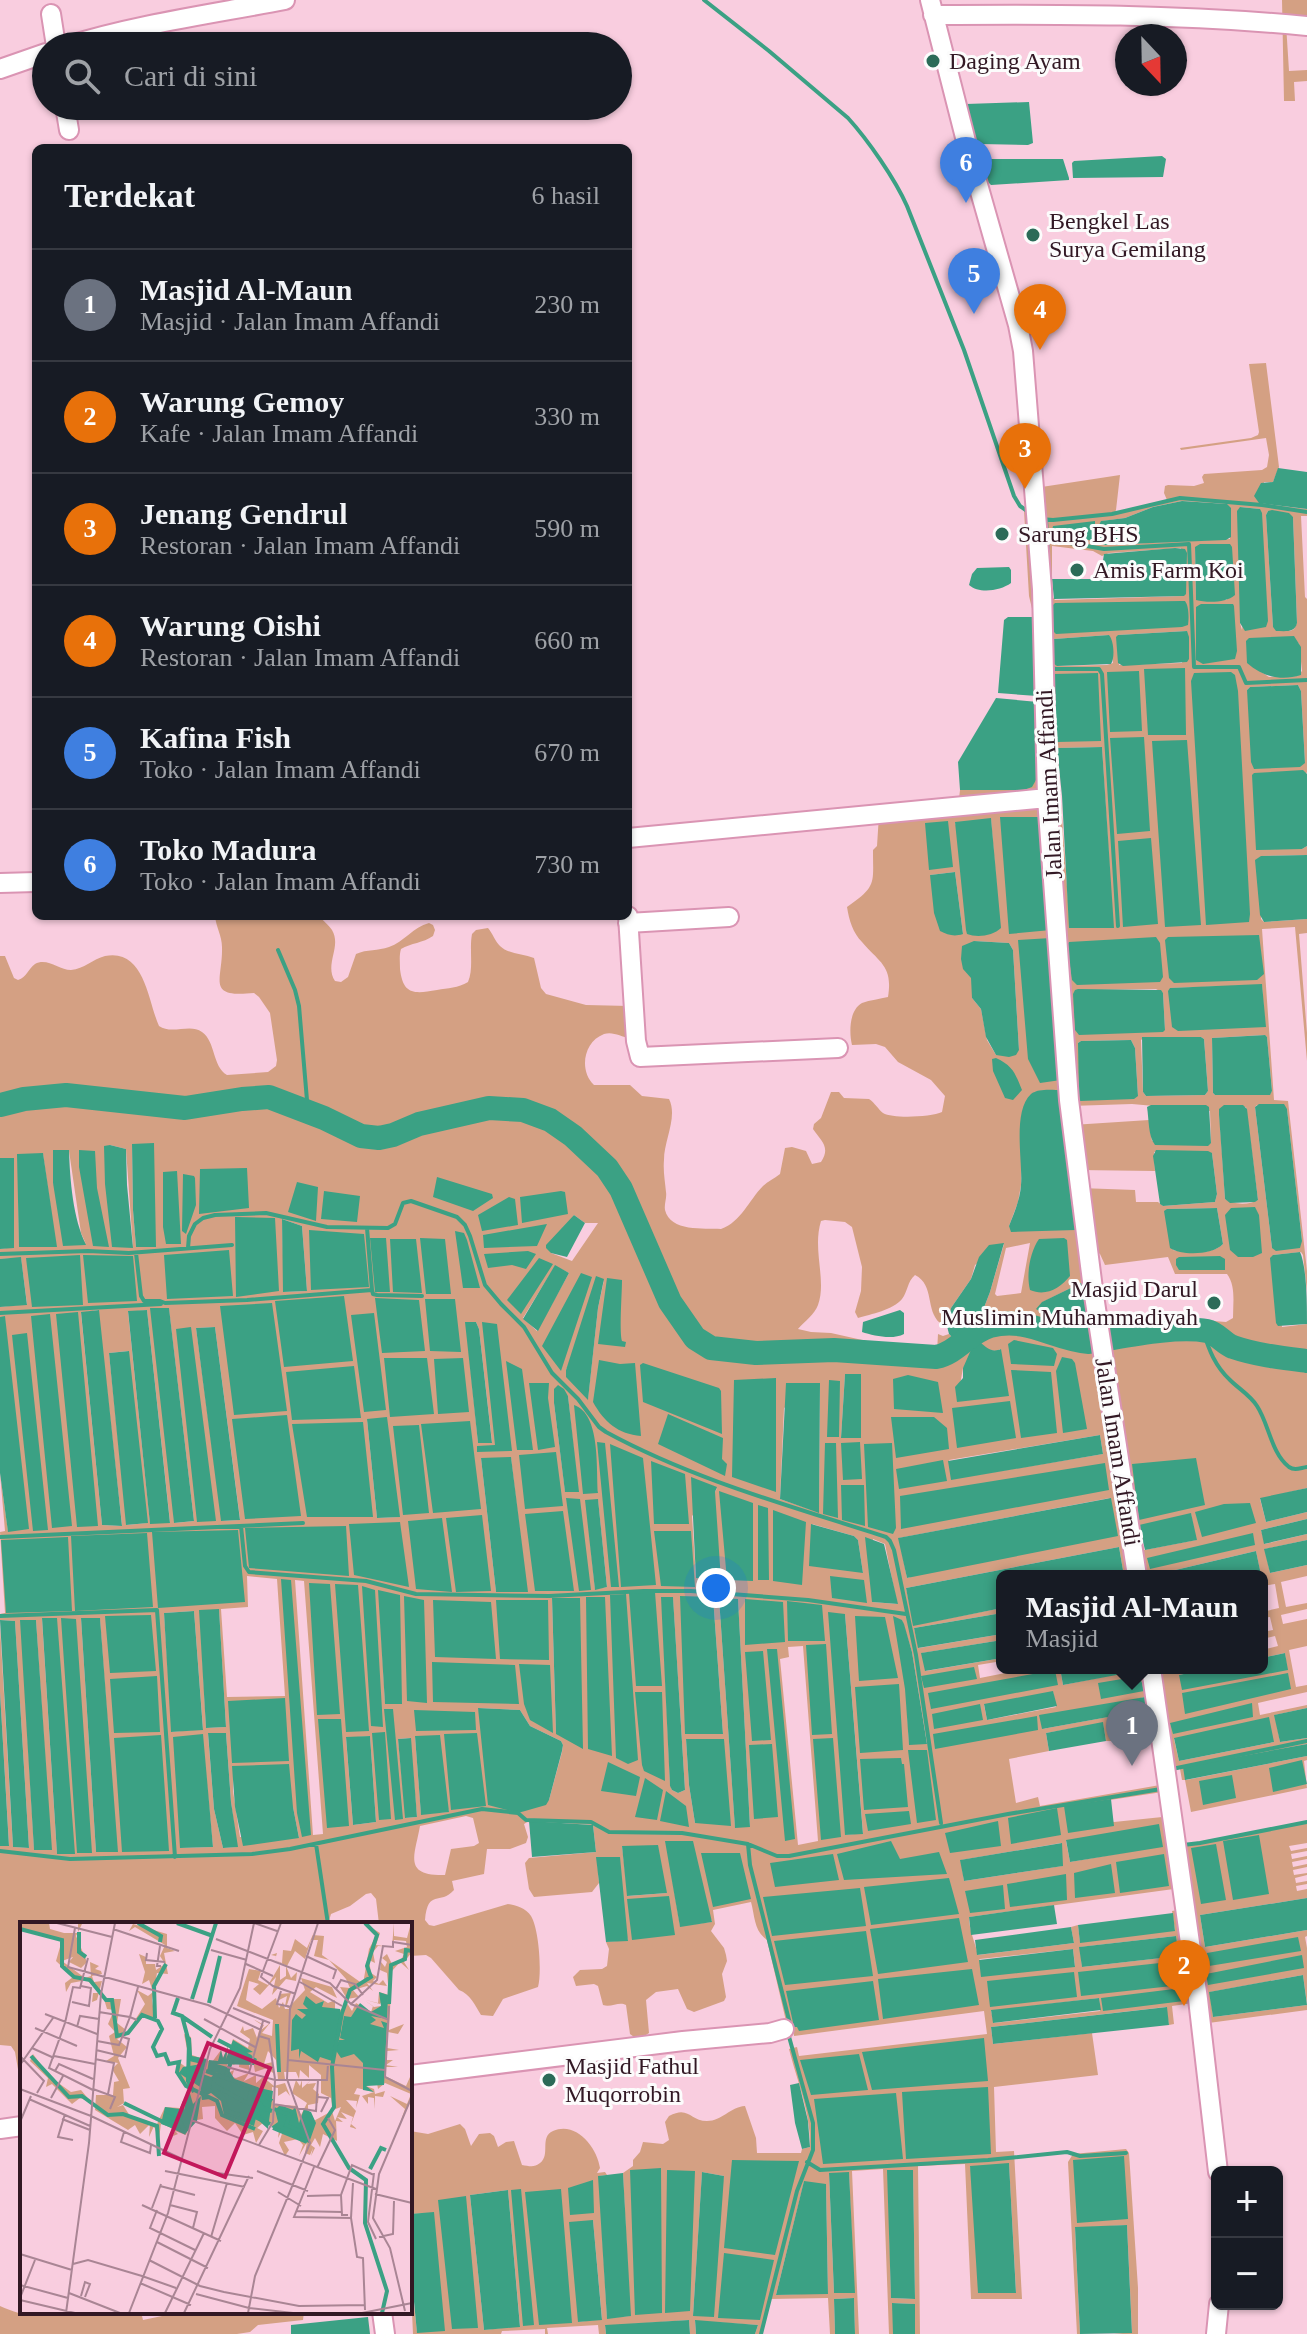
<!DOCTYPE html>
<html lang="id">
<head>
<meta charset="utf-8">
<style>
  :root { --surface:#171b24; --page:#242831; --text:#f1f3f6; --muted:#9ea1a6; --line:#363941; --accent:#98b6af }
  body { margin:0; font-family:"Times New Roman",serif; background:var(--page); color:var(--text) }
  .controls { position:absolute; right:24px; bottom:24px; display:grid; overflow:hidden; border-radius:12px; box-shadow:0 2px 6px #0004 }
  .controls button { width:72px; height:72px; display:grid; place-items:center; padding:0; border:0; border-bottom:2px solid var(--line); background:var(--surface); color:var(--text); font:40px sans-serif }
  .compass { position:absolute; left:1115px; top:24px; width:72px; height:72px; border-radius:50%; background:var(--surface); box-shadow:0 2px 6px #0004; rotate:158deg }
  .you { position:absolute; left:716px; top:1588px; width:28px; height:28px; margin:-20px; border:6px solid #fff; border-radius:50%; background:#1a73e8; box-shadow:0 0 0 12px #1a73e833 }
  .badge { display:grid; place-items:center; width:52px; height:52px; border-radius:50%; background:var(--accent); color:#fff; font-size:26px; font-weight:700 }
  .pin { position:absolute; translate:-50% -66px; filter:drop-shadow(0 2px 4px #0008) }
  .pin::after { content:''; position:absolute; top:42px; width:28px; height:24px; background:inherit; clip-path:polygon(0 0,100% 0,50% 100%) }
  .popup { position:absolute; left:996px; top:1570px; width:272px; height:104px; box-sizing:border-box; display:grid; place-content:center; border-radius:12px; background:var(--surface); filter:drop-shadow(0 2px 6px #0005); font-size:26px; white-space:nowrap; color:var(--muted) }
  .popup b { font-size:30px; color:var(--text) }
  .popup::after { content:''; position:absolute; left:50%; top:100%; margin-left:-16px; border:16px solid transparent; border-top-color:var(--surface) }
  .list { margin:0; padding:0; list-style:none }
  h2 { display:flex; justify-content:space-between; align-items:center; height:104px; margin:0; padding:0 32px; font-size:34px }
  h2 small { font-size:26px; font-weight:400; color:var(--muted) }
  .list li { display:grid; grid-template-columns:52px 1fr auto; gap:24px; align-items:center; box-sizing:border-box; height:112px; padding:0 32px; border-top:2px solid var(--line) }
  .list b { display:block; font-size:30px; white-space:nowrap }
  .list p { margin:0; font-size:26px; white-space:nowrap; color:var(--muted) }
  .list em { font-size:26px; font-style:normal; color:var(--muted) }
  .icon { flex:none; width:44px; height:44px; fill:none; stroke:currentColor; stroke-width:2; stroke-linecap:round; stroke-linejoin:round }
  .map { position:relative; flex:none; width:1307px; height:2334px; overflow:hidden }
  .search { position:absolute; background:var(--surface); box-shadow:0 2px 6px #0004; left:32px; top:32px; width:600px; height:88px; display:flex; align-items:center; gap:20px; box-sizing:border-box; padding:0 28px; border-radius:44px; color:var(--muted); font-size:30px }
  .panel { position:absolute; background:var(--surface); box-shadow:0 2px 6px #0004; left:32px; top:144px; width:600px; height:776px; border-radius:12px }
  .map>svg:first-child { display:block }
  .green { fill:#d4a083; fill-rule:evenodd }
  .water { fill:#3ba184 }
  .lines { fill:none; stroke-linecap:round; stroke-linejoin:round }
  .stream { stroke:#3ba184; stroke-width:4 }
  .river { stroke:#3ba184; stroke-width:24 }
  .minor-casing { stroke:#da94b3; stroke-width:22 }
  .minor { stroke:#fff; stroke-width:18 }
  .poi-dot { fill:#2c6b58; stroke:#fcfcfc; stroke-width:3 }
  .labels { text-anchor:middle; stroke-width:6; stroke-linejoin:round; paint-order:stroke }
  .poi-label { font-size:24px; fill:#321824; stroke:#fcfcfc; text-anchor:start }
  .street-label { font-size:24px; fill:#321824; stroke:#fcfcfc }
  .inset-river { fill:none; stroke:#3ba184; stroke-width:4 }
  .inset-road { fill:none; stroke:#a98594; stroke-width:2 }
  .view { fill:#c2185b; fill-opacity:0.15; stroke:#c2185b; stroke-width:4 }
  .inset-edge { fill:none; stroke:#321824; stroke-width:4 }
</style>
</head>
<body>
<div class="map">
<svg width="1307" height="2334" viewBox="0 0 1307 2334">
  <rect width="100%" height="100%" fill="#f9cddf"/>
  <path class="green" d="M1282,0h25v26l-21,-2 3,47 18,-1v11l-13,1 1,19h-11z
    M1266,363l13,104 -6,15h-9l-5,21 48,6v7h-6l4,81 2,2v175l-1,-2 -4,77 5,-3v9l-46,1v63l3,3 43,-3v14l-8,1 8,99v28l-12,-134 -33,2 12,171 14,1 19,170v20l-4,-36 -2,-3 -28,3 9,72 25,-3v164l-47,11 6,23 41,-10v7l-46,11 4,14 42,-10v6l-42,9 5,24 37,-8v11l-26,6 5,25 21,-4v6l-26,6 2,9 24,-5v27l-18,4 7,37 11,-2v7l-49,11 2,12 47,-10v3l-32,7 5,27 27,-4v6l-123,24 2,12 121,-24v4l-3,1 3,27 -116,24 -6,-32h-3l-2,-11 -6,1 12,74 121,-22v21l-18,3 2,5 16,-3v3l-16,3 1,5 15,-3v3l-15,3 1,5 14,-3v3l-14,3 1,5 13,-2v2l-12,3 1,5 11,-2v3l-11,2 1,5 10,-2v9l-107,17 5,32 102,-17v6l-2,1 2,11v56l-4,-29 -93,17 3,25 94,-12v5l-106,14 -8,-21 -21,3 2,18 -5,1 -3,-18 -175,20 2,17 99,-11 6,42 -104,12 2,65 18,-1 8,148h-51l-6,-135 -47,2 2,168h-5l-1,-30 -21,-1v31h-4l-6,-165 -31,2 7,163h-4l-1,-36 -20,1 1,35h-5l-2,-36 -58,1 -10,35h-5l3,-9 -63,-4 1,13h-6l-1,-14 -84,6 1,8h-7l-1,-9 -51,3 1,6h-3v-5l-43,2 -1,3h-88l-3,-66 7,64 17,-119 -24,1v-83l18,3 32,-10 5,5 6,17 8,-12 11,-1 4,3 4,11 8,-5 8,-1 8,24c7,1 12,3 18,-2 11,-8 -1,-26 13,-32 24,-10 44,17 47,37l-3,5 8,-1 2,3 -8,1 8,142 23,-2 -7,-143 10,-7v-6l7,-8 3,-10 20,2 6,-4 -4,-18 4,-6c20,-11 21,5 38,5 15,0 23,-14 38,-15l11,32 1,15h44l1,-4 8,-2c1,-34 -13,-66 -21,-98l8,-2 2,9 188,-22 -3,-23 -190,25v-9l-8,-6 -19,-81c-13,-9 -12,-23 -16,-38l-38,8 2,14 -4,7 13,17 2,7 1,6 -5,13 4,23 -2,4 -30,11 -7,-3 -9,-20 -22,3 -10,8 3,33 -3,2 -12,2 -4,-3 -4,-29c-7,-4 -15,3 -23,0l-5,-19 -4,-2 -18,2 -3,-9 7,-7 22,-1 5,-3 2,-17 -3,-7 22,-2 -31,-82 2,25 -7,9 -58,5 -5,-8 -4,-26 4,-5 67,-6 -3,-27 -64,-4 -5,3 4,13 -2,6 -16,6h-23l-3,25 -32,7 2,9c-14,16 -26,-2 -29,30l4,5 5,1 74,-22c8,1 18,4 23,12 8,13 11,56 7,71l-35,12 -10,17 -12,-1c-6,-10 -11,-21 -22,-25l-28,-32 -5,-3 -16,1v-32h-31l-3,-25 -5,-6 -5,1 -16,12 -19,8 -3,10h-306v158l-2,-1 -5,-29 -4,-6 -11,-1v-207l1,7h8l-9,-153v-66l13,221 16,1 -14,-227 -15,-1v-6l5,-1 -5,-81 5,-1 -5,-58 8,58 -3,-214h-5v-10l27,-3 -6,-46 -21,1v-10l14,-2 -1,-89h-13v-202h5l9,22 4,2c9,-3 10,-11 17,-16 12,-7 24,6 36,6 13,-1 22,-11 34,-14 40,-8 43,46 54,70 13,9 31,-3 43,6 14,10 10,34 25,43l41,-3 8,-6 1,-6 -7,-47 -11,-16 -5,-4c-49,5 -31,-13 -32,-46 0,-11 -6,-20 -7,-31h104c4,5 10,9 13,14 10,17 -8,34 3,51l6,1 7,-5 8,-23c11,-5 22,-3 33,-7 15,-5 24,-20 40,-24l4,2 2,5 -2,6c-10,7 -22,7 -32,13 -2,7 -1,13 -1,20 3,26 14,25 37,21 11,-2 21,-2 31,-8 6,-14 1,-32 4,-48l4,-4 12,-2c5,6 7,13 12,18 8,8 23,8 34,12l7,30 5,6 40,11 43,1 1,32c-9,-1 -17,-7 -26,-4 -21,8 -25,37 -10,51h36l12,11 27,3c9,18 -5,41 -5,61 -1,11 1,21 2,32 1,6 -2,12 -1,18 5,22 39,18 56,19 20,-7 28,-29 42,-43 5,-5 11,-7 17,-12l5,-26 7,-1 14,4 6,13 9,-2c10,-15 0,-21 -8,-33l1,-5 7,-6 10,-26h8l5,6 25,1c6,4 9,10 14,14 10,6 48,4 59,-1l3,-16 -14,-16 -33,-18 -13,-15 -9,-3 -24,1c-3,-12 -3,-35 10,-42 8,-3 18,-4 26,-6 5,-31 -8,-34 -26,-55 -9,-9 -13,-22 -15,-35 30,-21 26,-23 26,-57l4,-4 2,-31 80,-16 1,-9h64l14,-32 -4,-141 -5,-21 -5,-86 16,9 -5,-31 85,-13 -4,35 -2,4 53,-14 -3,-7 1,-7 3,-1 26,1 10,-3 -2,-6 2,-3 58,-4 5,-3 2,-12 -3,-17 -85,12 -1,-2 71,-10 7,-3 1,-3 -10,-68zM1182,501l45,3 3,35 -126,6 -4,-3 -1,-17 3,-4 23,-3 28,-11zM1240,507l20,2 -18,121 -2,-7zM1268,511l25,6 4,106 -3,6 -4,2 -17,-4 -7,-112zM1052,546l41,5 9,5 7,-3 72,-5 3,48 -129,4 -3,-4zM1195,547l32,53h-31zM1187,631l-5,32 -63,2 -1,-30zM1109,635l4,28 -6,2 -50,1 -3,-27zM1299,643l3,28 -5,5 -28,1 -21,-14zM1298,685l3,6 4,72 -58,-73 3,-3zM1102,747l11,180 -43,1 -13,-180zM991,819l9,109 -45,-105zM955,872l8,62 -33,-59zM974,941l35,2 4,7 6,100 -23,5 -9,-15 -6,-31 -9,-11zM1262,985l3,42 -95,-39zM1156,989l7,4 2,37 -90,-40zM1264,1035l3,2 5,54 -2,3 -55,1 -2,-2 -1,-55zM1145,1037h56l3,2 4,52 -3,4 -59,1 -3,-4 -2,-52zM1131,1040l4,8 3,48 -60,-53 3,-2zM1061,1090l10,110 5,30 -67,-4 9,-24 3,-17v-31l10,-59 6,-4zM1132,1104l78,7 1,32 -59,-2 -3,-21 -77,5 -2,-19zM1257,1105l30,4 15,132 -30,7 -17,-141zM1246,1107l12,93c-8,5 -25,5 -33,-1l-6,-90zM132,1144h22v30l-18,73 -3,-37zM110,1145l16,4 7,99zM54,1150l15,1 12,82 5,11 -33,-61zM1154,1152l58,1 5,41 -2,8 -52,4 -5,-4h-22l-1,-12 -55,-2 -2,-18 77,1zM18,1154h25l13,93h-37zM1217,1208l6,36c-11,11 -36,9 -50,6l-6,-41zM574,1215l11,8h13l-26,38 -21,-8zM282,1219l20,7 5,65 -23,1zM825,1220l20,2 7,5 10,40 -1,24 -6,21 3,6c13,-4 35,-8 44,-19 6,-8 5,-17 13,-24 20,10 10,35 25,48l6,-1 3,-4 2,-10 20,-29 4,-14 29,-21 -14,48 -12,31 -3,5 -21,11 -5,-5 -6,2 -5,-2 -1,18 -26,-5 -31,-3 -49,-11 -20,-1 -13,-3c6,-7 17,-15 20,-24 9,-25 -6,-55 3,-84zM1030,1243l-9,50 -24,3 -2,-2 11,-46zM1088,1246l12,8 5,11 63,-8 7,17h52c9,12 6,29 6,44l-7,4 -25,-2 -2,2v9l-42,1 -49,8zM555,1266l14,7 -32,58 -14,-13zM604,1280l-6,28 -10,91 -22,-29zM1081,1283h4l2,48 -27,-7 -23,-15 6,-7zM169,1309l25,212 -19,2h-1zM98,1310l24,215 -1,1 -19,-1 -21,-212zM147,1310l23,212v1h-20l-22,-211zM476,1322l3,7 13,113 -14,1 -12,-120zM215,1327l25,192 -1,1 -17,1 -26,-193zM1001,1349l-44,53 6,-34 26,-18 7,1zM128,1351l19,172 -20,2 -18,-172zM845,1374l16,64h-20zM820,1383l-1,129h-1l-38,-13 4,-91zM554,1389l14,7 10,96 -13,-1 -11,-88zM367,1419l32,98 -22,1zM1100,1435l3,19 -151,25 -3,-19zM481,1458h30l16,134h-31zM717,1488l-2,4 -19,86 -4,-62zM1110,1498l-202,80h-1l-8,-40zM586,1500h12l9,87 -12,2zM1191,1514l5,26 -52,10 -5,-24zM812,1524l42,12 4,4 5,33zM873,1539l12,5 12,60 -25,-2zM1119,1547l5,29h26l106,-25 5,25h-2h3v10l13,-2 4,24 -17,4v6l8,-1 3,13 -11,2v7l13,-3 3,10 -16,4v8l23,-5 2,16 -108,6 33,-7h-74v2l-75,15 -3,-17h-30l-50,10 -2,-13 24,-4v-3l-76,13 -4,-18 80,-13v-6l-83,14 -5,-20 88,-15v-5l-88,17 -8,-37zM247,1576l30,3 8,117 -58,1 -6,-88 27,-2zM295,1580l9,1 19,253 -10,1zM379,1590l23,113v1l-17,-1zM662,1597l11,1 12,192 -7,3 -6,-3 -2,-5zM713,1597l10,137h-37zM580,1598v1l-24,135 -4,-135zM719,1598l19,2 12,227h-15zM200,1610h19l7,117 -20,1zM194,1611l9,118 -31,3 -8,-119zM845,1614l18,219 -17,2h-1zM43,1618h13l1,236 -15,-235zM81,1618l19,1 17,233h-21zM21,1620h15l15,230 -17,-1zM902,1620l10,32 15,92h-18zM803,1646l15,195 -20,4 -18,-186 9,-2 -1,-10zM1053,1692l3,15 -69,13 -3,-15zM1144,1697l2,13 -104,19zM478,1708l42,2 10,16 31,15 2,4 -1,7 -13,48 -31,13zM1148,1716l4,31 10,-1 -2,39 -120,21 -2,-9 -22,6 -7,-44 40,-8 -3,-18 57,-10 3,18h6l-4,-18zM226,1733l5,69 6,45 -14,1 -9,-39 -6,-75zM202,1734l11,113 -33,1zM370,1736l6,86 -23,3 -7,-87zM415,1736l34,75 -1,1 -27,2zM410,1738l7,79 -11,1 -8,-79zM686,1739h38l-29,84 -6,-38zM1174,1739l100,3 -95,19zM233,1766l60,41 6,31 -59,-1 -7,-46zM1169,1791l3,25 -58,6 -50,-15zM466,1816l7,2 6,25 -5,3 -23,3 -6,26c-43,1 -30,-20 -25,-49zM1158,1825l4,21 -92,16 -4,-21zM666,1841l46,80 -1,1 -31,4zM1061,1843l1,23 -98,15 -3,-21zM622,1846l45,47 -39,3zM1181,1888l3,21 -12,2 3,19 -95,12 -2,-17 -7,2 3,16 -96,12c-3,-13 -9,-25 -9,-38zM1176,1936l2,20 -96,11 -2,-20zM1073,1949l2,17 -96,-6 1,-1zM1099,1998l1,13 -106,12 -3,-12zM1009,2164l7,128 -1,1 -45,-126zM888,2170h25l2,129 -24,-1zM702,2172l22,4 -31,140 9,-143zM829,2173h20l5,120h-20zM804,2182l22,3 2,108 -52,2zM508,2190l12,136 -36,4 -14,-135zM593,2220l9,99 -24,3z
    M1126,2149l3,4 9,135v46h-24l18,-2 -5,-107 -52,3 5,106h-3l-9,-172 5,-8z
    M0,2306c18,8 39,14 57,6h84l2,8 38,-8h123l-1,8 -45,5 -8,7 -13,2h-237z"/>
  <path class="water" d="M1029,102l4,41 -5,2 -48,-1 -8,-5 -6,-35z
    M1162,156l4,3 -3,18 -90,1 -1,-15 2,-2z
    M983,159h80l6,19v2l-78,5 -4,-4 -7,-18z
    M1278,468l29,4v37l-48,-6 -5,-7 7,-13 12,-1z
    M1182,501l45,3 4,4v29l-5,3 -122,5 -4,-3 -1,-17 2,-4 24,-3 28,-11z
    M1240,507l20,2 2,4 6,108 -2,6 -21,4 -5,-8 -3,-112z
    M1272,510l17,3 4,4 4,106c-2,10 -12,8 -21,8l-3,-4 -7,-112 2,-4z
    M1095,521v20l-40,-6 -3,-4 1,-5z
    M1200,544h30l2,3 3,48c-9,8 -28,8 -39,5l-1,-53z
    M1175,548l10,1 2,4 -1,41 -2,2 -130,3 -2,-20h45l4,-6 3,-19z
    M1009,567l2,3v13c-11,8 -32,11 -42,2l3,-11 5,-6z
    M1181,601h4c4,5 4,17 3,24l-6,2 -126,7 -3,-3v-26l2,-2z
    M1201,604h32l1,2 3,45 -2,8 -32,5 -7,-4v-53z
    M1008,617h26l3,79 -39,-3 6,-73z
    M1187,631l2,6v22l-2,3 -64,4 -5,-3 -2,-26 2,-2z
    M1109,635c5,6 6,23 2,29l-54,2 -3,-2 -2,-23 2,-2z
    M1294,636l7,11v28c-20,6 -38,2 -54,-12l-1,-22 3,-3z
    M1185,668l1,67h-38l-4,-66z
    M1139,671l3,60 -32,1 -3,-60z
    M1231,672l4,3 3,16 12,223 -1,8 -43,3 -15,-244 3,-8z
    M1098,673l3,68 -44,1 -4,-68z
    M1298,685l3,6 4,72 -5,4 -46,2 -3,-7 -4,-72 3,-3z
    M996,698l42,4 -2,78 -4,7 -8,3h-64l-2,-28z
    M1144,737l6,94 -33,3 -7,-96z
    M1187,740l14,185 -36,2 -13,-186z
    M1102,747l12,181h-45l-7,-132 -5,-48z
    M1303,770l4,4v72l-5,3 -46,1 -4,-75 2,-2z
    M1000,817h44l7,113 -42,4z
    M991,818l10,110c-8,8 -24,10 -34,6l-1,-4 -11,-108z
    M948,821l5,46 -24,3 -4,-47z
    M1151,838l7,86 -35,3 -5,-86z
    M1307,855v64l-43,3 -4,-7 -5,-55 6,-4z
    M955,872l8,62c-9,3 -15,1 -23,-3l-6,-18 -4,-38z
    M1259,935l5,39 -7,6 -83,3 -5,-5 -4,-38 3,-3z
    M1156,937l4,6 3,34 -3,5 -83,3 -5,-5 -5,-35 2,-3z
    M1051,938l10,142 -21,3 -12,-24 -10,-119z
    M974,941l35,2 4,7 6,100 -3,5 -7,2 -13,-2 -10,-18 -5,-28 -9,-11 -1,-20 -8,-9 -2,-10 1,-13z
    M1262,984l4,43 -88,4 -6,-4 -4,-36 2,-3z
    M1078,989l83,1 2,3 2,37 -2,2 -84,3 -4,-5 -2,-36 2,-4z
    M1265,1035l2,2 5,54 -2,4h-55l-2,-2 -1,-55z
    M1142,1037h59l3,2 4,52 -3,4 -59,1 -3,-4z
    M1131,1040l4,8 3,48 -4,3 -54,2 -1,-5 -1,-53 3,-2z
    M996,1058c17,8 19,15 26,32l-9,10 -8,-2 -12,-27 -1,-12z
    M1062,1090l9,110 5,30 -65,2 -2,-6c5,-13 11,-26 12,-41 2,-24 -9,-73 10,-91 7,-6 22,-4 31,-4z
    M1259,1104h25l3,5 15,132 -2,7 -24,3 -4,-3 -17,-141z
    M1151,1105h55l3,2 2,36 -3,3 -53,-1c-7,-9 -6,-26 -8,-38z
    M1224,1105h19l4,4 11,91 -3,2 -25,1 -5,-4 -6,-84v-6z
    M154,1143l2,104h-20l-3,-37 -1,-66z
    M110,1145l16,4 1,36 6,63 -21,-1 -7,-63 -1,-38z
    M53,1150h16c1,31 4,68 17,95l-23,1 -10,-63z
    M79,1150l16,1 2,37 12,59 -16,-1 -14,-79z
    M1156,1150l52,1 4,2 5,41 -2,8 -52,4 -3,-2 -7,-48z
    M43,1153l14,94h-38l-2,-93z
    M0,1158h14v90l-14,1z
    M247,1168l2,40 -50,6 1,-45z
    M177,1171l4,73h-15l-3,-17v-55z
    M183,1174l11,2 1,2 1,27 -10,29 -4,-3z
    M437,1177l55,17 1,4 -20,13 -40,-14z
    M297,1182l21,5 -2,34 -28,-9z
    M324,1191l36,5 -3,26 -36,-3z
    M561,1191l4,1 3,22 -46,9 -2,-26z
    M509,1197l6,2 3,26 -36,6 -4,-16z
    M1255,1207l4,8 3,38 -9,4h-15l-8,-7 -5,-35 6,-7z
    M1217,1208l6,36c-10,11 -41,12 -53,4l-6,-37 3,-2z
    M574,1215l11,8 -18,34 -16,-4 -5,-5v-3z
    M235,1217l40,1 4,73 -43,6z
    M282,1219l20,7 5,65 -24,1z
    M547,1224l-10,22 -53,2 -1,-13z
    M309,1230l55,4 5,53 -58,3z
    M455,1231l9,2 3,7 13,48h-17z
    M370,1238h16l4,54h-15z
    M420,1238l25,1 6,55h-25z
    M1064,1238l3,2 3,36c-10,12 -24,21 -40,14 -4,-16 0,-38 9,-51z
    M390,1239h26l6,54 -29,-1z
    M1004,1243l-14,49 -12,31 -8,9 -10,7h-6l-5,-5 -3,-12 3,-4 2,-10 20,-29 8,-22 10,-12z
    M229,1250l4,46 -66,3 -3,-44z
    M528,1251l8,3 -10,15 -14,-4 -24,3 -4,-14z
    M1300,1252c7,16 7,53 7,72l-29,2 -2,-3 -6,-65 3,-3z
    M80,1255l3,50 -51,2 -6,-49z
    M83,1255l50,1 4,45 -49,2z
    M1220,1256l5,3v11h-46l-3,-5v-6l3,-2z
    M21,1257l6,48 -27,2v-48z
    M539,1258l14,6 -32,50 -14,-14z
    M555,1265l14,8 -31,58 -15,-12z
    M581,1273l11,4 -31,94 -19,-25z
    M596,1276l8,3 -6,29 -10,92 -22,-23v-7z
    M607,1278l15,2c0,14 -3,52 0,61l4,1 -1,5 -27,-3z
    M1081,1283h4l5,41 -2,7 -28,-7 -24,-15 6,-7z
    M344,1296l9,65 -69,6 -9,-66z
    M375,1298l44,2 6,51 -43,2z
    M425,1299h30l6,53 -31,-1z
    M272,1303l15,108 -53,4 -14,-109z
    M150,1308h19l25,213 -20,2z
    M99,1310l23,216 -20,-1 -21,-213z
    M147,1310l23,213 -20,1 -22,-213z
    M900,1310l4,3v21c-11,6 -30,2 -42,-2l1,-10z
    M78,1312l20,214 -21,1 -21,-213z
    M374,1313l12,97 -22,2 -13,-97z
    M50,1314l22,212 -20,2 -21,-212z
    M5,1316l24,213 -21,3 -8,-59v-156z
    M465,1322h11l3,7 13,114h-14z
    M482,1322l15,2 15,127 -35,1v-6l18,-1z
    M191,1327l25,194 -19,1 -21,-193z
    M215,1327l25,193 -19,1 -25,-193z
    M27,1333l21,197 -15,1 -21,-196z
    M1014,1340l39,8 4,6 -3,12 -43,-2 -3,-20z
    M980,1342c7,6 12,11 21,7l8,47 -52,6 -2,-15 8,-9v-10l11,-25z
    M129,1351l19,172 -22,2 -17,-172z
    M1062,1357l10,2 3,4 12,66 -24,4 -7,-62z
    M384,1358h43l7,56 -44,3z
    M463,1358l6,54 -31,2 -4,-55z
    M599,1360l21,4 15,-1 6,73c-23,-2 -37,-14 -48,-34z
    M506,1361l16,8 11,81h-16z
    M643,1363l76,25 2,3 1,43 -79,-32 -3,-37z
    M354,1366l7,52 -69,2 -6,-48z
    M1011,1370l40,2 6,61 -36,5z
    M845,1374h16v64h-20z
    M908,1375l30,7 5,31 -49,-4 -1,-30z
    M776,1378v114l-44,-15 2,-97z
    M829,1380l11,1 -1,56h-12z
    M529,1383h20l-1,15 7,49 -17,3z
    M786,1383h34l-1,130 -39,-14z
    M558,1385l6,4 4,7 11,96h-14l-11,-89v-14z
    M1010,1401l6,37 -59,10 -5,-40z
    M574,1405c27,9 22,64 24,88l-15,1z
    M668,1414l55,24 -1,21 5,5 -2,12 -67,-32z
    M287,1415l14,101 -56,3 -13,-100z
    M387,1417l13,100 -23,1 -10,-99z
    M891,1417h43l13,11 2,21 -53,9z
    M470,1421l11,88 -48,4 -12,-89z
    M363,1422l10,95h-66l-15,-93z
    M419,1425l10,88 -26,2 -10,-89z
    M1100,1435l3,19 -152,26 -3,-19z
    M597,1442l8,1 14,144h-8z
    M860,1442l2,37 -19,1 -2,-37z
    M825,1443h11l2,75 -15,-4z
    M892,1443l4,85 -3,6 -25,-7 -4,-83z
    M610,1444l33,14 13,127 -35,2z
    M556,1452l7,54 -38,3 -6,-54z
    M511,1457l17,135h-32l-15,-134z
    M1196,1458l9,47 -66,15 -7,-56z
    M943,1460l4,21 -48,8 -3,-20z
    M651,1461l34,13 4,50h-35z
    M1105,1463l4,27 -208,39 -1,-33z
    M691,1477l26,10 -2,5 6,88 -25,-2z
    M841,1485h23l1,41 -23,-6z
    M1307,1488v24l-41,10 -6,-24z
    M719,1491l34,12v78l-26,-1z
    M566,1498l14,1 11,91 -12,1z
    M1111,1498l7,38 -211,42 -9,-40z
    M598,1499l9,88 -12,3 -10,-90z
    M1250,1503l6,20 -54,14 -7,-25 29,-8z
    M758,1505l10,3 1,72h-11z
    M773,1510l33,12 -4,63 -29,-4z
    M563,1511l11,80h-39l-10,-77z
    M1191,1513l6,27 -52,10 -6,-25z
    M482,1515l9,76 -35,1 -10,-74z
    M442,1518l10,74 -36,-3 -8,-68z
    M1307,1519v15l-43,10 -3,-14z
    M400,1522l9,65 -55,-12 -5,-51z
    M811,1524l43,12 4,4 5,33 -54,-7z
    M346,1526l3,50 -100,-8 -4,-40z
    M238,1530l7,72 -87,6 -6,-76z
    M654,1531h37l4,56 -34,-1z
    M147,1533l6,74 -78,4 -4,-75z
    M1253,1533l2,12 -105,24 -3,-11z
    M68,1537l4,74 -66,2 -5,-73z
    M865,1537l19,7 14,60 -26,-2z
    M1307,1540v25l-37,8 -6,-24z
    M1119,1547l5,29h-122v32l-89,18 -7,-38z
    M1256,1551l5,24 -111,1z
    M830,1576l34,4 3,23 -35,-5z
    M281,1579l10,1 20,255 -9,2 -5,-24z
    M309,1583l21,1 10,130 -23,1z
    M335,1584l23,1 11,146 -23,1z
    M362,1586l13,4 8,137 -12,-1z
    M378,1590l22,5 2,109h-17z
    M655,1592l7,94h-26l-7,-93z
    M626,1594l12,166 -10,4 -12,-6 -6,-163z
    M404,1596l20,4 3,103 -20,-2z
    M680,1596l33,1 10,137h-38z
    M586,1597h19l7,159 -24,-7z
    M661,1597h12l12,193 -7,3 -6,-3 -2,-4z
    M552,1598h28l3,151 -27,-15z
    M719,1598l19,1 12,228 -15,1z
    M745,1599l38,3 2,40 -40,3z
    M433,1600l58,2 5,57 -61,-2z
    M496,1600h52l1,60 -49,-1z
    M787,1601l35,4 3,36h-37z
    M219,1609l7,118 -20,1 -7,-118z
    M194,1611l9,119 -32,2 -7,-119z
    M828,1612l17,2 18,220 -18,1z
    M1002,1613v21l-84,14 -4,-20z
    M151,1615l5,56 -46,2 -5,-57z
    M855,1616l30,1 13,61 -39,3z
    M893,1616l9,4 2,4 8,28 15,92 -18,1 -4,-56z
    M42,1618h15l18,236h-18z
    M61,1618l15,1 16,234h-15z
    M81,1618h19l18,234h-22z
    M0,1620l15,1 14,227 -16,-1z
    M20,1620h16l16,230h-18z
    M1002,1640v18l-77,13 -4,-18z
    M826,1644l6,90 -20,1 -6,-90z
    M767,1649h10l18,190 -10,2z
    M763,1651l8,89 -19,1 -7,-89z
    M1285,1653l3,17 -106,20 -3,-15 33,-7h50v-10z
    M432,1662l83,3 4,39 -86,-2z
    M519,1664l31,1 3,68 -23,-13 -6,-16z
    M974,1667l3,12 -53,9 -3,-12z
    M1060,1668h78v3l-75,14z
    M1055,1670l3,15 -127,24 -3,-16z
    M1288,1673l3,16 -106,25 -3,-21z
    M157,1676l3,56 -46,1 -4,-54z
    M1140,1676l4,15 -43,8 -3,-16z
    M899,1684l4,66 -43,3 -5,-66z
    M1053,1691l4,15 -70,14 -3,-16z
    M0,1692l9,154h-9z
    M635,1692h27l3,89 -21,-10 -2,-6z
    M1145,1697l2,13 -105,19 -3,-14z
    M285,1698l4,63 -57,2 -4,-62z
    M1252,1703l1,14 -80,17 -3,-11z
    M980,1704l3,16 -49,9 -2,-15z
    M478,1708l42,2 10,16 31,15 2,4 -1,6 -13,49 -3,5 -28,8 -30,-8z
    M1307,1708v30l-27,4 -6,-27z
    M384,1709h9l10,110 -8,1z
    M414,1710l61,2 1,18 -60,1z
    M1148,1715l3,20 -39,6 -4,-18z
    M1037,1716l1,14 -103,19 -2,-15z
    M1269,1717l5,25 -95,19 -5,-23z
    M318,1719h23l8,107 -22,2z
    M1103,1722l3,19 -57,10 -3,-18z
    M385,1732l6,87 -12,1 -7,-87z
    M208,1733h18l5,69 7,45 -15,1 -9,-39z
    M477,1733l9,73 -35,4 -7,-76z
    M203,1734l10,113 -33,1 -7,-111z
    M161,1735l8,116 -47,1 -8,-114z
    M440,1735l9,77 -28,3 -6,-79z
    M370,1736l6,86 -23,3 -7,-88z
    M411,1738l6,79 -12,1 -7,-79z
    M833,1738l8,99 -20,3 -8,-101z
    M686,1739h38l7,87 -36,-3 -6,-38z
    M772,1744l6,73 -24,2 -5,-74z
    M1307,1744v12l-122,24 -2,-13z
    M908,1750h19l9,70 -19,3z
    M901,1758l1,6h2l4,43 -44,3 -4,-51z
    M1302,1760l5,24 -34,8 -4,-24z
    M608,1762l32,15 -4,19 -35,-5z
    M289,1764l4,43 6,31 -56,8 -8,-39 -3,-41z
    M1232,1775l4,23 -33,7 -4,-24z
    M645,1778l18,12 -6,30 -22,-3z
    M666,1791l20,15 3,21 -29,-6z
    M1111,1799l3,27 -46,7 -4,-27z
    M1057,1808l4,27 -50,9 -3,-26z
    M909,1811l2,13 -43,7 -3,-17z
    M529,1821l64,4 3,27 -64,5z
    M998,1821l3,25 -51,7 -5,-20z
    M1159,1824l4,23 -93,15 -4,-22z
    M1259,1835l10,59 -36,6 -10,-59z
    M665,1841h28l19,81 -32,5z
    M891,1841l9,18 39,-7 8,22 -103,6 -7,-26z
    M1062,1843l1,23 -99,15 -4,-21z
    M1216,1844l10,56 -25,4 -10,-56z
    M658,1845l9,48 -40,3 -5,-50z
    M701,1853h39l11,46 -38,8z
    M833,1854l6,26 -64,7 -5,-24z
    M1164,1854l5,32 -49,7 -4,-31z
    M596,1857h24l8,84 -22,1z
    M1111,1864l4,29 -40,5 -1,-25z
    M1066,1874l1,26 -57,7 -3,-23z
    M949,1878l10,36 -88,11 -7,-38z
    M1003,1885l2,24 -35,4 -5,-22z
    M860,1888l6,38 -94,10 -9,-39z
    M669,1896l6,39 -43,5 -5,-41z
    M1307,1898v32l-102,17 -5,-32z
    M1054,1905l3,19 -86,11 -2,-18z
    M1173,1913l2,18 -95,12 -2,-18z
    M959,1918l9,44 -90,12 -8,-45z
    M1071,1927l3,16 -97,12 -2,-15z
    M866,1931l7,45 -88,9 -11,-44z
    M1176,1936l3,20 -97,11 -3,-20z
    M1298,1937l3,14 -92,15 -2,-13z
    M1073,1949l2,18 -94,10 -2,-17z
    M1302,1955l2,13 -96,17 -2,-11z
    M1178,1961l3,24 -100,11 -3,-24z
    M972,1969l7,36 -96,14 -5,-40z
    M1074,1972l3,25 -87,10 -3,-26z
    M1303,1975l4,30 -94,12 -4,-25z
    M873,1981l6,39 -80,11 -2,-4h-3l-8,-36z
    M1182,1988l2,13 -81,10 -2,-13z
    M1099,1998l2,12 -108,13 -2,-13z
    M1167,2007l2,18 -176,19 -2,-17z
    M984,2038l4,43 -116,9 -10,-38z
    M859,2054l9,36 -57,5 -11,-35z
    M799,2083l9,38 2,26 -8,2 -7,-26 -5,-38z
    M988,2087l3,67 -85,5 -4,-67z
    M896,2093l7,66 -80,5 -9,-65z
    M1124,2156l4,63 -51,4 -4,-63z
    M732,2160l67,1 -24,94 -51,-7z
    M1009,2163l7,130h-38l-8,-127z
    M661,2168l1,145 -27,2 -5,-145z
    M667,2170l28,1 -5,140 -25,2z
    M887,2170h26l2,129 -24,-1z
    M702,2172l22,4 -10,141 -21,-1z
    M849,2172l6,121h-21l-5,-120z
    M623,2173l8,143 -24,3 -9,-143z
    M593,2180l1,33 -24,2 -2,-27z
    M804,2181l22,3 2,110 -52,1z
    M521,2189l13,136 -11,1 -12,-136z
    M561,2189l11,134 -33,2 -14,-133z
    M508,2190l12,137 -36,3 -14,-135z
    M466,2196l12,132 -26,1 -14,-129z
    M434,2212l11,119 -28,2 -7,-73v-46z
    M593,2220l9,100 -24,2 -9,-100z
    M1127,2225l5,108 -52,1 -5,-107z
    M724,2253l50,7 -14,60 -42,-2z
    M854,2298l1,36h-20l-1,-35z
    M892,2303l23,1v30h-22z
    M368,2317l2,17h-79v-9z
    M689,2320l1,14h-84l-1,-9z
    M695,2320l63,5 -3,9h-59z"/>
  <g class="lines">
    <path class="stream" d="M704,0l65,51 79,67c20,22 47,61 59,88l57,144 50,146 6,10 10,7
      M1041,519l12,1 59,-6 68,-16 82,7 45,7
      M1046,520l2,33
      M1047,539l57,10 85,-5 5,123h45l7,16 61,-3
      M1051,666l4,3h44l3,5 16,252
      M278,950l17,40 4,16 9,106
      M367,1228l5,62
      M188,1248l1,-12 6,-12 8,-6 12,-3 51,-2 61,14 61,1 7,-4 8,-21 8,-2 46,16 8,8 5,11 15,49 16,19 23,23 28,46 26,26 21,28 7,5c88,48 185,74 280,105l4,4 4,9 22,105 25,168
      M136,1253l5,43 3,5h16l5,2 82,-3 125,-10 1,4 4,1 45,1
      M0,1254l88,-3 41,2 103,-8
      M0,1313l161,-9
      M1203,1331c6,19 12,35 27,49 9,9 20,15 27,26 12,18 14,47 32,61 6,4 11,1 18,0
      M241,1526l4,40 4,6 117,9 50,13 133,2 95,-5h47l117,9 98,14
      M0,1537l303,-14
      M0,1616l157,-6 18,247
      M1172,1769l135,-28
      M316,1844l12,80
      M748,1844l2,21 40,159
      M1183,1845l17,-2 107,-21
      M0,1851l70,8 182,-5 38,-5 192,-40 36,4 8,7 65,2 18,10 73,1 66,11 29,12h12l219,-42 153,-25
      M807,2162l13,8 168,-10 79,-8 13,4 46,-3
      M761,2334l36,-143 16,-41v-27l-25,-90"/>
    <path class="river" d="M0,1105l24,-6 42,-4 119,13 57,-9 27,-2 55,21 37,18 18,2 14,-3 26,-11 70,-16 34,2 27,10 23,16 34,32 14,21 49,113 25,36 16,10 45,5 78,-3 102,7c21,-4 33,-25 54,-31 38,-10 63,13 99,16 33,-5 86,-17 118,-11 10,2 16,12 26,16 23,8 50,11 74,14"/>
    <defs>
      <path id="minor" d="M930,0l39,153 49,172 5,26 19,238 5,209 22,302 24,189 44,287
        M51,14l5,32
        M933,15c125,-1 250,-1 374,11
        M67,46c71,-22 145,-32 218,-46
        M0,69l46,-16
        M65,106l4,24
        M628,838l419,-40
        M0,883l36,-1
        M628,916l8,125 4,16 198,-9
        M628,923l101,-6
        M1151,1668l47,331 20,173
        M410,2075l273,-34 87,-8 14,-4
        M0,2129l22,-3
        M382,2312l3,22
        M1216,2334l3,-30"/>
    </defs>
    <use href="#minor" class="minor-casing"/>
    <use href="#minor" class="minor"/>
  </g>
  <g class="poi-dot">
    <circle cx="933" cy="61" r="8"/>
    <circle cx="1033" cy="235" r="8"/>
    <circle cx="1002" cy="534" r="8"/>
    <circle cx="1077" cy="570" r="8"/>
    <circle cx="1214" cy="1303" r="8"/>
    <circle cx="549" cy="2080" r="8"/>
  </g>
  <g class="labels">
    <g class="poi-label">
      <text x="949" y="69">Daging Ayam</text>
      <text x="1049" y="229">Bengkel Las<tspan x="1049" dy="28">Surya Gemilang</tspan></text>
      <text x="1018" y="542">Sarung BHS</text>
      <text x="1093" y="578">Amis Farm Koi</text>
      <text x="1198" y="1297" text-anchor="end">Masjid Darul<tspan x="1198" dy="28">Muslimin Muhammadiyah</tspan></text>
      <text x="565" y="2074">Masjid Fathul<tspan x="565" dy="28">Muqorrobin</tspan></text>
    </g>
    <g class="street-label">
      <text transform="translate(1049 784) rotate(-93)" y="8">Jalan Imam Affandi</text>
      <text transform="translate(1118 1452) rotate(81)" y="8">Jalan Imam Affandi</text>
    </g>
  </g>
  <g transform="translate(20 1922)">
    <rect width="392" height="392" fill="#f9cddf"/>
    <path d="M0,1h29l1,6 14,4h14v-10l4,1 -6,12 11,26 -6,6 -12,-6 4,-5 -11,4 23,17 6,-2 -1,-14 9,4 -4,3 6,2 1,3 -10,2 2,6 8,-1 -5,19 -5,2 1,-9h6l-12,-13 -16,3 -5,9 -1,-9 8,-6 -17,-16 6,-21 -42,-10zM298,1l-5,12 11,1 -2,19 41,29 6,-35 7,-13 -12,-13 16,10 -4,12 16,2 2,-24v13l13,2 4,-15 1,29 -8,10 5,8 -9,-8 -8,9 -3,59 15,-6 -6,10 -10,-2 -1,16 12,2 -12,1v9h6l-7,5 12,2h-12l-1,9 21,10 4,-9 2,1 -5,8 5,-8 -1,22 -15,34 9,-25 -15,-13 17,8 4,-10 -26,-11 -7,6 -1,-6 -11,3 8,3 1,5 10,-3 -2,6 -8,-1v13l-1,-11 -6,-1v7l-6,-8 12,-4 -17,-4 -3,6 6,1 -4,13 1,-7 -11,-1 10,11 -5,13 6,5 -7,-2 3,-10 -12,-5 6,7 -10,-2 6,5 -7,-1 1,20 -14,-7 -3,13 -5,-9 -4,7 4,3 -4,8 2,-8 -3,7 -5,-2 2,-11 -8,14 4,-11 -5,-6 -14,3 5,8 -4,6 -6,-13 6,-19 -7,14 1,-8 -15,-8 -7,6 6,3 -7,12 -3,-11 -10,3 -8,-12 -8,8 -12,-13v-12l-13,1 1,12 -12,2 -5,14 -11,-4 3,3 -5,2 2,-6 -14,-7 -2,17 -5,-14 -5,11 1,-13 -10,10 -5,-9 -7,5 -33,-20 1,-15h17l1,-13 5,-1 -7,-12 6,-6 -12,-2 8,-5 -5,-20 6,-4 -7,-8 6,-14 -7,-1 -3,-10h17l-4,24 9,7 -5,4 6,-1 18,-29 -8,-14 11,6 5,-4 -4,-12 -7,4 3,-12 -6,-18 7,3v7h9l1,6 9,-6 -5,-8 5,-11 -30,-18 -6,4 4,-7 34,10v14l8,3 -11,2 4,21 -11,-1 -5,27 3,18 -11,-2 -15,18 -12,5 10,8 -9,11 12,30 -7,1 1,14 -7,4 6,-2 7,11 27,8 8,-17 15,1 3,-7v9l3,-8 3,-13 -12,-19 2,-8 8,6 2,-9 -5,-25 7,3 1,18 20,7 9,-12 2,8 5,-12 -1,13 6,-20 15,9 2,-9 -10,-7 3,-6 1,5 9,-3 4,10 3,-11 2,-2 -9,-6 11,6 -3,5 9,-7 -8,10 10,3 1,-16 -36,-14 12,-37 12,2 -3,9 10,5 12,-20v15l6,-4v-10l5,12 6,-6 -1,9 -10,-2 -14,16 4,-18 -16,18 -7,-6 6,-5 -10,-3 -3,19 16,9 14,-11 3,10 4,-6 2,7h5l-5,-3 2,-10 -8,4v-6l12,-1 -4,12 3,1 15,-16 -4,-12 31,9 5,11 -21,-11 -6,5 18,11 7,-3v11l8,-2 2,-9 7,11 4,-8 15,9 2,-6 -9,-6 10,7 7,-1 1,-5 -2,3 -14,-4 12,3 1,-11 10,3 -2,-22 -7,-3 1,-8 4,5 2,-5 -5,-4 5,-4 5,10 9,-4 3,-6 -9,-3 12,-4 -1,-6 -12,-1 -1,7 -15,-1 -5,6 2,11 -6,-3 2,13 6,4 -4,4 6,3 4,-4 4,6 -20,-3 6,8 -6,-5 -14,4 6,7 -12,2 -7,-12 10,1 -4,-9 -17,-19 -15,-4 4,-16h-7l-6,19 -10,-8 -8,15 -12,-6 1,-4 -5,-1 6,-2 -2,7 7,3 1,-13 8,1 4,-12 12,9zM248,129l8,9 2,19h7l-1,-7h12l3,7 1,-9 9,8v-13l12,10v18l10,5 2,12 8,-3 -6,14 -3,-10 -24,13v-19l10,-2 1,-9 -6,-5 3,-6 -9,1 4,-4 -9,8v-8l-2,6 -4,-6 -4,13 15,10 -6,12 -4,-9 -24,-2 -1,-17 6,1v8l8,-5 4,5 -5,-13 -11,3 -11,-9 -7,6v-8l-12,6 5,-8 -13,5 -4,-1 2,-7 -8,4 2,-13 6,4 6,-8 -1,10 10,3v-10h4l2,12 12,-4 6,5v-11l-9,2zM13,132l17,23 21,15 10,-2 10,12 -11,-4 -8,6 -20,-20 -6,3 2,-9 -18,-17z" fill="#d4a083" fill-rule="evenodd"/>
    <path d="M359,70l9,3 -1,24 -16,-3 5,4 -6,4 14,4 -3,-7 6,2 -3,62 -18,1 8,6 -11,-2v-27l-9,-9 -13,4 -6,-9 4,-9h6l-5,-2 4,-22 7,1 9,-14 11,9 10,-6zM286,74l10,8 8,-3 -2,6 18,2 1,22 -9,30 -12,-4 -2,5 -17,-11 -2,8v-10l-8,2 1,-31 4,-6 6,5 4,-4 -9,-6h11l-5,-5zM165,113l6,3 1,18 15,3 -4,15 8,3 7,-4 -11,-1 2,-12 9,1 3,-11 2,8 5,-11 -2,12 7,-19 20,12 -7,1 11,6 -3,6 -37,-1 10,3 10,16 36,8 -5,38 -12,-11 -2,8 -30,-11 -3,-14 -10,-8 -6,3 5,3 -8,1 -2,-13 -21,-14 4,-6 19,-3 -13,-3zM169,168l4,14 8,-8 -4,25 -11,12 -25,-9 4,-17 15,2 3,-8 1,9zM260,183l13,5 2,-4 4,17 5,-14 7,3 5,11 -7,20 -38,-16 7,-5 -3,-12z" fill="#3ba184"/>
    <path class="inset-river" d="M118,1l23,13 -1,6M157,1l36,13M345,1l12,12 -10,31 4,11 -21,13 -8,23 -10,54 2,40 -11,17 26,44 17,12 -1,43 22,68 -5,22M0,7l42,11v26l12,11 16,3 16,20h6l5,36 11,-3 14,-18 16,6 4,8 -9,18 4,9 8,-2 4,10 10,-2 -2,10 9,14 31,15 5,14 33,14M59,10v20l7,5M158,76l-5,15 9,3 7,26 -1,39 6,11M172,77l24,-76M189,81l11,-47M369,82l2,-39 14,-6 1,-9 6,1M163,95l29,20M135,96l-1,-32 12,-22M257,102l2,48M198,118l33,17M11,134l38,41 13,-1 26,19 15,-1 34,12 2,30M186,149l51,18 15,12M195,153l-2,13 11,11 3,12 13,4M206,153l9,-23M194,163l29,16M232,165l-3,12 13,6M220,178l32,11M104,181l62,30M241,186l-4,10 13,6M254,187l16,6 -4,10 18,8M144,192l16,8 5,10M253,206l34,14M350,247l11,-21 5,2"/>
    <path class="inset-road" d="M37,1l55,14M234,1l23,8M55,6l-7,39 140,38 53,25M93,7l66,22M196,17l114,44 21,21 26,-24 6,-34 10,1v-5l19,3M140,24l-3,20h4M191,28l36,10M127,31l-1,7 19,2M286,34l30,14 -3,9M226,42l27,12M243,49l18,-48M243,49l-2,6 12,9 23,8M280,60l42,24M316,67l5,-9 14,4 8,11M261,69l-4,13 14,3M52,80l17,4 2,-18 -10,-2M331,82l38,16M369,84l-4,71 27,14M213,86l37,15M79,90l31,5 8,-30M25,92l52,20M184,97l51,28M45,101l-16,45 44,22M45,101l8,-36 7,1 8,-30M57,105l3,-11 19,3M15,106l42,18M239,114l10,3 6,40M77,119l22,4 11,-28 7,3M12,126l22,10M76,128l29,7 4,-18 -6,-2M0,134l24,25 -7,12M34,134l41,8M75,137l19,4 -6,31M268,138l97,10M0,143l33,-47M207,145l48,13h52l1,-16M35,149l4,-7 34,15M229,151l14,-52M0,167l71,27M73,167l22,8 -5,12M298,175l10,1 -7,14M31,176l12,-22M9,177l61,27M253,182l43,7 2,-31M45,192l-7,23 15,3M71,194l91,43M42,197l28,11M171,198l185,69M0,200l11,-26M104,210l-3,10 29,11 1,-8M239,223l14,-23 2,-42M294,245l-20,50 58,1M297,246l18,-38 -7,-12M145,249l80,16M237,249l51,20M190,250l43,6M354,251l-6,49 8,17M333,261l-2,35 6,39 6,1 2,52M140,264l35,9M258,270l23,14M355,272l37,9M287,274l34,-1M122,283l79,36M150,283l27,7 -4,16M132,286l9,-24M137,288l-7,18 45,22M277,289l45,1M328,293h-6l-1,-20 11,-30 22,10M191,315l16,-54M359,315l14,-3 1,-33M137,320l51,26M0,332l52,16M129,338l51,26 24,6 75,14 66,-1M53,342l15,-4 54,16M122,354l34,12M120,361l51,22M0,363l48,13M49,371l51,20M176,372l53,14 44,5M61,374l4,-14 5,2 -5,13M0,376l15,-38M0,378l55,13M385,389l-15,-63 -17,-30 6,-44 33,-78M46,391l23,-170 12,-149 14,-71M109,391l39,-100 42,-164 30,-61 14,-65M145,391l39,-80M164,391l65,-137M228,391l7,-37 55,-133 -23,-64 1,-22 2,-48 28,-86M342,391l50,-10"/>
    <path class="view" d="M188,121l62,25 -45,109 -61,-24z"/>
    <rect width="392" height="392" class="inset-edge"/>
  </g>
</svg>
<div class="controls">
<button>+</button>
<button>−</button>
</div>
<svg class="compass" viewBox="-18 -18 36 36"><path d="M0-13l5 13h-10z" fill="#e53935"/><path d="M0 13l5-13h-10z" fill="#9ea1a6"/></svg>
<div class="you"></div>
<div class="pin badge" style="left:1132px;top:1766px;background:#6b7280">1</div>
<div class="popup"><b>Masjid Al-Maun</b>Masjid</div>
<div class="pin badge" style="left:1184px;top:2006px;background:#e8710a">2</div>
<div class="pin badge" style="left:1025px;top:489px;background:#e8710a">3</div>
<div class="pin badge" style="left:1040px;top:350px;background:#e8710a">4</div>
<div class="pin badge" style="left:974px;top:314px;background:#3f7fe0">5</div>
<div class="pin badge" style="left:966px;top:203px;background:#3f7fe0">6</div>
<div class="search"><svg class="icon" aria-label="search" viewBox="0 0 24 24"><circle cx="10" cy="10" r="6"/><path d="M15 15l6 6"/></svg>Cari di sini</div>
<section class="panel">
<h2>Terdekat<small>6 hasil</small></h2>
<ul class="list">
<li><span class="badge" style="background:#6b7280">1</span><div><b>Masjid Al-Maun</b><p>Masjid · Jalan Imam Affandi</p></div><em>230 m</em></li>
<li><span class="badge" style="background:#e8710a">2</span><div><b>Warung Gemoy</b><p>Kafe · Jalan Imam Affandi</p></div><em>330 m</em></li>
<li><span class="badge" style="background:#e8710a">3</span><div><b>Jenang Gendrul</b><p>Restoran · Jalan Imam Affandi</p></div><em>590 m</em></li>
<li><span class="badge" style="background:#e8710a">4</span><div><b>Warung Oishi</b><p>Restoran · Jalan Imam Affandi</p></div><em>660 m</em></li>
<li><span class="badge" style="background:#3f7fe0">5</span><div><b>Kafina Fish</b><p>Toko · Jalan Imam Affandi</p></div><em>670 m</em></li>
<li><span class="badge" style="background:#3f7fe0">6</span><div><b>Toko Madura</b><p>Toko · Jalan Imam Affandi</p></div><em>730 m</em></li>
</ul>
</section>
</div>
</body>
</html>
